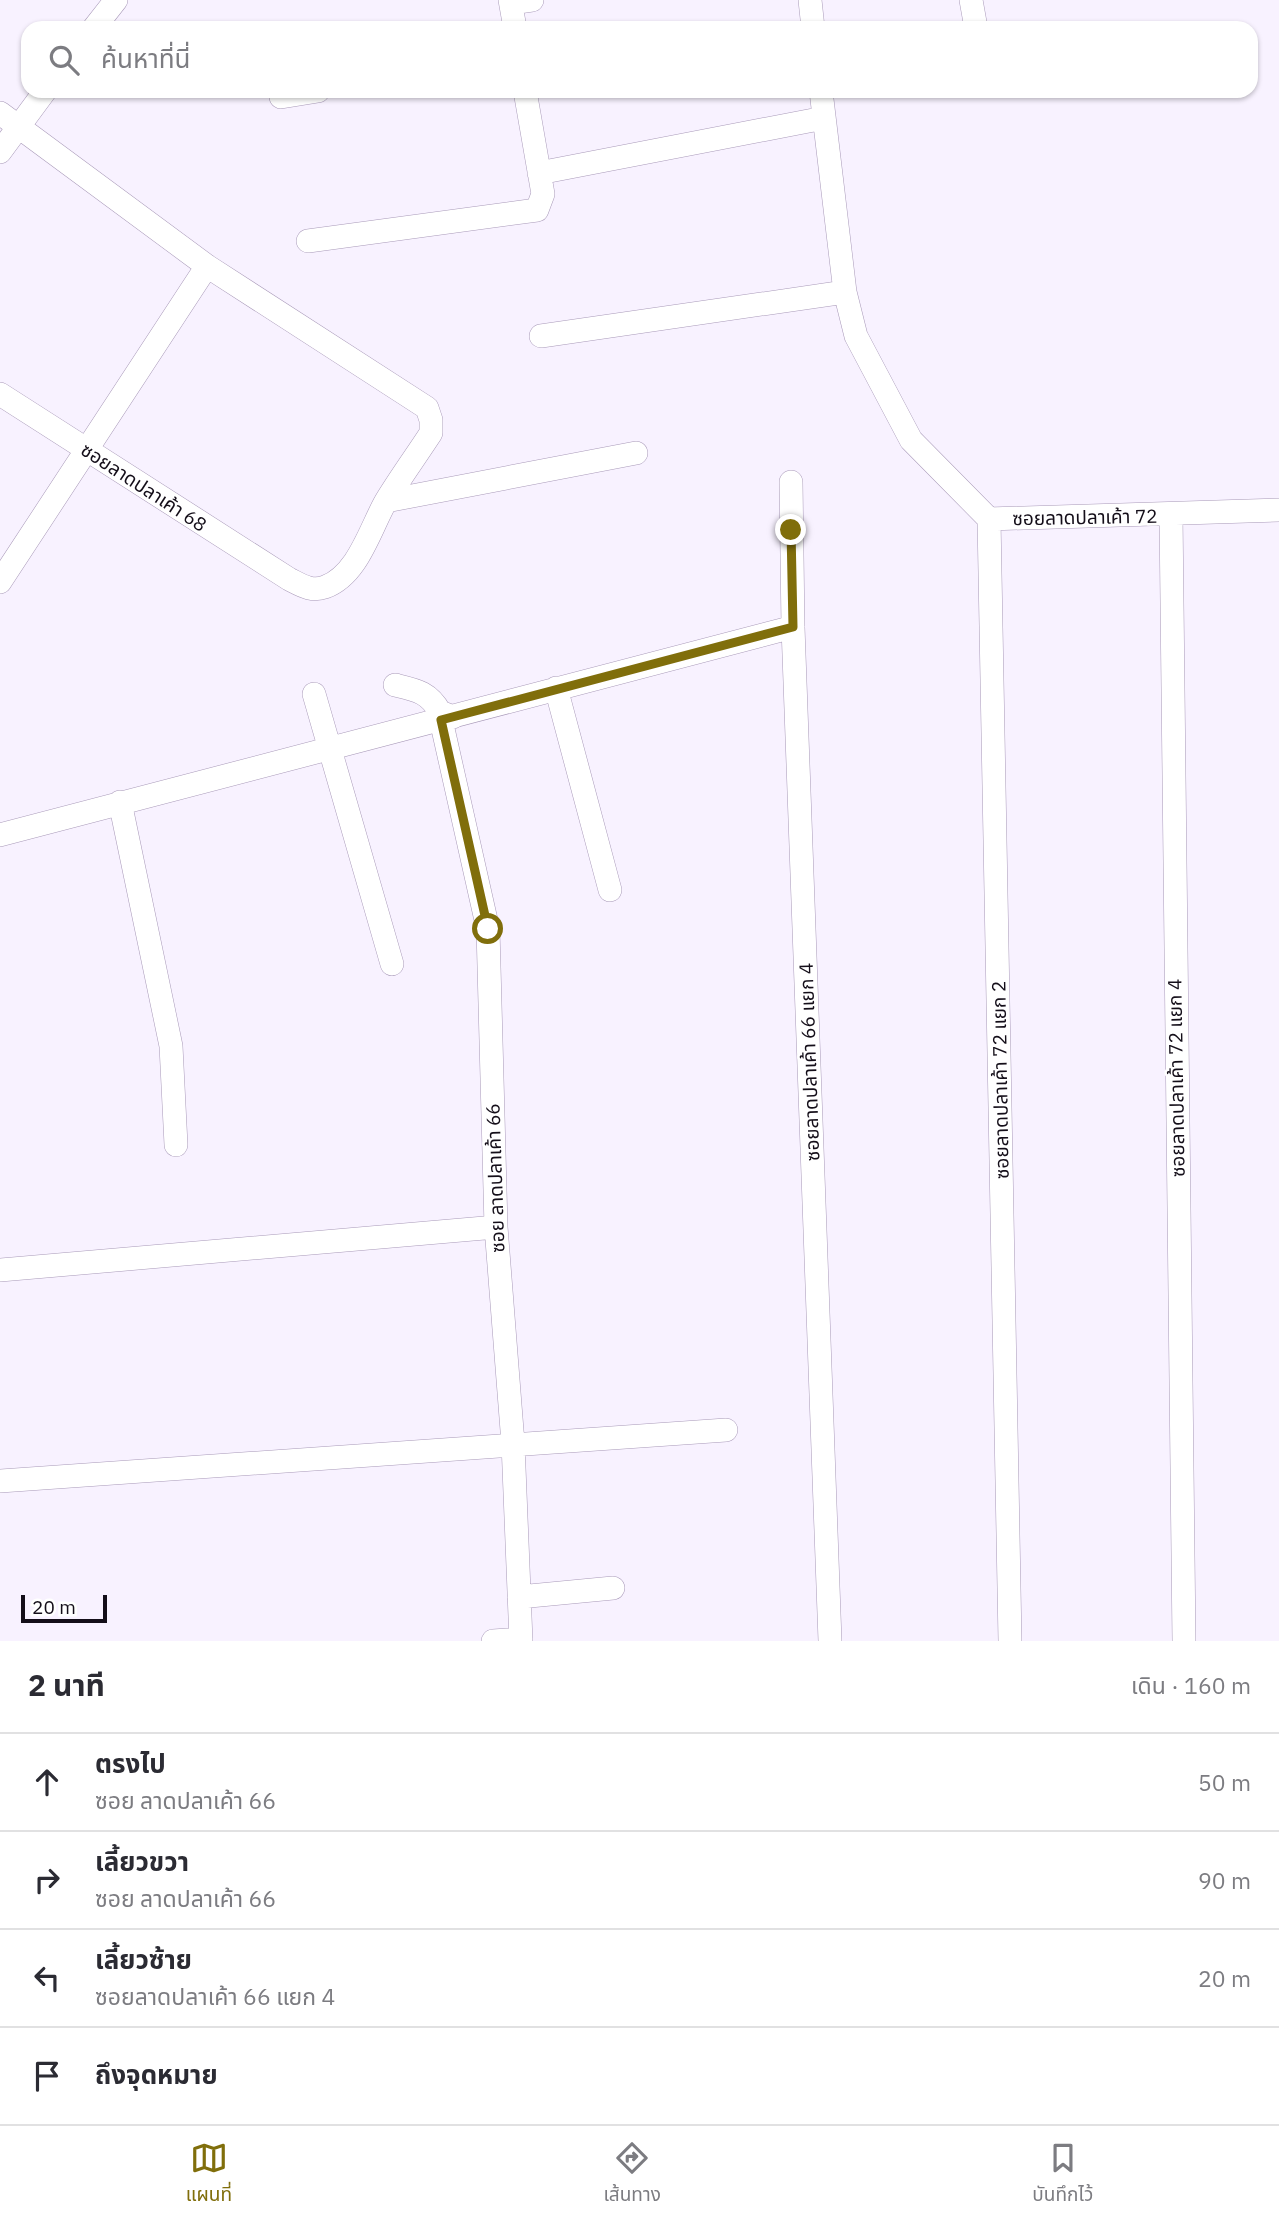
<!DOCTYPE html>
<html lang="th">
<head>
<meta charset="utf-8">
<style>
  :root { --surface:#fff; --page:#f2f2f3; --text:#2b2b33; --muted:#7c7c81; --line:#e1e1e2; --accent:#806e0b }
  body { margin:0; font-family:"IBM Plex Sans","Noto Sans Thai",sans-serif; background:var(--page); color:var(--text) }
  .scale { position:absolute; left:21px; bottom:18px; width:86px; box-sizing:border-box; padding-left:7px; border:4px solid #140e19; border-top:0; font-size:19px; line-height:24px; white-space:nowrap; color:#140e19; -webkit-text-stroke:5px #fff; paint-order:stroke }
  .stop { position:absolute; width:21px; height:21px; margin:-16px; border:5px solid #806e0b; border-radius:50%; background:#fff }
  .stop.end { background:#806e0b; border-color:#fff; box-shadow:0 2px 7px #0008 }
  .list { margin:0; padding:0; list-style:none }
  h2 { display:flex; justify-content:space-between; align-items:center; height:91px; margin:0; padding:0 28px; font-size:30px }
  h2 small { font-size:23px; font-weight:400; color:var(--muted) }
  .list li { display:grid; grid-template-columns:46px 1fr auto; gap:21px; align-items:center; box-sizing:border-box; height:98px; padding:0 28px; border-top:2px solid var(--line) }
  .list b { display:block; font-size:26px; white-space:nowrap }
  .list p { margin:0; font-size:23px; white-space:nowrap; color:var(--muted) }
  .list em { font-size:23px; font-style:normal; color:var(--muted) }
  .icon { flex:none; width:38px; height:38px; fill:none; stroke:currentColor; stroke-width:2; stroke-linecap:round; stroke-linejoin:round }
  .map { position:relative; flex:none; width:1279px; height:1641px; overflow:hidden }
  .search { position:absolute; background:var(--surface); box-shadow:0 2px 5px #0004; left:21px; right:21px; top:21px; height:77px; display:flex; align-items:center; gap:18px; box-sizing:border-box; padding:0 24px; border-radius:21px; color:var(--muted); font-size:26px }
  .sheet { height:483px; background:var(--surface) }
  nav { display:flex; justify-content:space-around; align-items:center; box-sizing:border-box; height:98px; border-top:2px solid var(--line); background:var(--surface); font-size:19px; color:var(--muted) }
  nav a { display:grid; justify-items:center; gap:4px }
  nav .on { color:var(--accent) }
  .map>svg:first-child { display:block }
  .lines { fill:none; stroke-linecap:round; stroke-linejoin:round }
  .street-casing { stroke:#a99ab9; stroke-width:24 }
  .street { stroke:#fff; stroke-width:23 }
  .route { stroke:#806e0b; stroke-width:9 }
  .labels { text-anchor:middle; stroke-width:5; stroke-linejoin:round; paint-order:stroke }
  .street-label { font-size:19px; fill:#140e19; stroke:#fff }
</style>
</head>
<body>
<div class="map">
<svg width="1279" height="1641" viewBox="0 0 1279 1641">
  <rect width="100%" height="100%" fill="#f8f2ff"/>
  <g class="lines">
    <defs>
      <path id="street" d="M510,0l5,28
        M810,0l3,28
        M971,0l5,28
        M511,3l21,-3
        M94,28l22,-28
        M821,91l24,201 11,44 55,104 78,79 290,-9
        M281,97l37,-6
        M0,113l207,153 220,142 4,12v13c-15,23 -31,45 -45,68 -16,28 -28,74 -61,86 -14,5 -24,-2 -36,-8l-289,-185
        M0,152l45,-61
        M539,173l285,-55
        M308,241l229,-31 6,-16 -18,-103
        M541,336l304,-44
        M791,482l2,145 37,1014
        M386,501l250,-48
        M1171,515l13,1126
        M989,519l21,1122
        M0,582l207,-316
        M395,685c21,5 34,7 45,27l13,5
        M556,688l54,202
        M314,694l78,270
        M441,720l47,209 8,298 17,216 8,198
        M120,802l51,244 5,99
        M0,835l793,-208
        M0,1270l496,-43
        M0,1481l726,-51
        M519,1597l94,-9
        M493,1641l28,-2"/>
    </defs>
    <use href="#street" class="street-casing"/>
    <use href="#street" class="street"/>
  </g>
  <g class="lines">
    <path class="route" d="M488,929l-47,-209 352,-93 -2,-97"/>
  </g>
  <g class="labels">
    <g class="street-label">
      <text transform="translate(144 487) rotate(33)" y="7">ซอยลาดปลาเค้า 68</text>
      <text transform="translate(1085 517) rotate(-1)" y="7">ซอยลาดปลาเค้า 72</text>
      <text transform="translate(809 1062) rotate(-92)" y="7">ซอยลาดปลาเค้า 66 แยก 4</text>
      <text transform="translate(1176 1078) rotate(-91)" y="7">ซอยลาดปลาเค้า 72 แยก 4</text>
      <text transform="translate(1000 1080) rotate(-91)" y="7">ซอยลาดปลาเค้า 72 แยก 2</text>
      <text transform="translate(495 1178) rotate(-92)" y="7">ซอย ลาดปลาเค้า 66</text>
    </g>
  </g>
</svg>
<div class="scale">20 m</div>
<div class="stop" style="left:488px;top:929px"></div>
<div class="stop end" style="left:791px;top:530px"></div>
<div class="search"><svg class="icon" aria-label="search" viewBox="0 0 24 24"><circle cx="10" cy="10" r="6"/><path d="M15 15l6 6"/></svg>ค้นหาที่นี่</div>
</div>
<section class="sheet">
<h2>2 นาที<small>เดิน · 160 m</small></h2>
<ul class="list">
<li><svg class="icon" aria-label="ahead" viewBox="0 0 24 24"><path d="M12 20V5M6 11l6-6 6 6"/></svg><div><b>ตรงไป</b><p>ซอย ลาดปลาเค้า 66</p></div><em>50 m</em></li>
<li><svg class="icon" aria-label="right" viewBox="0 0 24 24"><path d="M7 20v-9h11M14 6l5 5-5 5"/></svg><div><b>เลี้ยวขวา</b><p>ซอย ลาดปลาเค้า 66</p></div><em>90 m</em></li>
<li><svg class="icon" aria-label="left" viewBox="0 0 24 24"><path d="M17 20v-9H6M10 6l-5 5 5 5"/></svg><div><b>เลี้ยวซ้าย</b><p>ซอยลาดปลาเค้า 66 แยก 4</p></div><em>20 m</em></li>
<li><svg class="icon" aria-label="arrive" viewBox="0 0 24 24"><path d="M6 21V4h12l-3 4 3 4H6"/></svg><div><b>ถึงจุดหมาย</b></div></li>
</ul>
</section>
<nav>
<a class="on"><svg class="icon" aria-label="map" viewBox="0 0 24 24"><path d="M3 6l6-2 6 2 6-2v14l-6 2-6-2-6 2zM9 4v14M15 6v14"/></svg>แผนที่</a>
<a><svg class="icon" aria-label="directions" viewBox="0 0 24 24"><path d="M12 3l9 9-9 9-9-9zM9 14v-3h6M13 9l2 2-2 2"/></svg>เส้นทาง</a>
<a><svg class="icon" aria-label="saved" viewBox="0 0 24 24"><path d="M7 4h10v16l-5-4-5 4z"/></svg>บันทึกไว้</a>
</nav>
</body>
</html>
